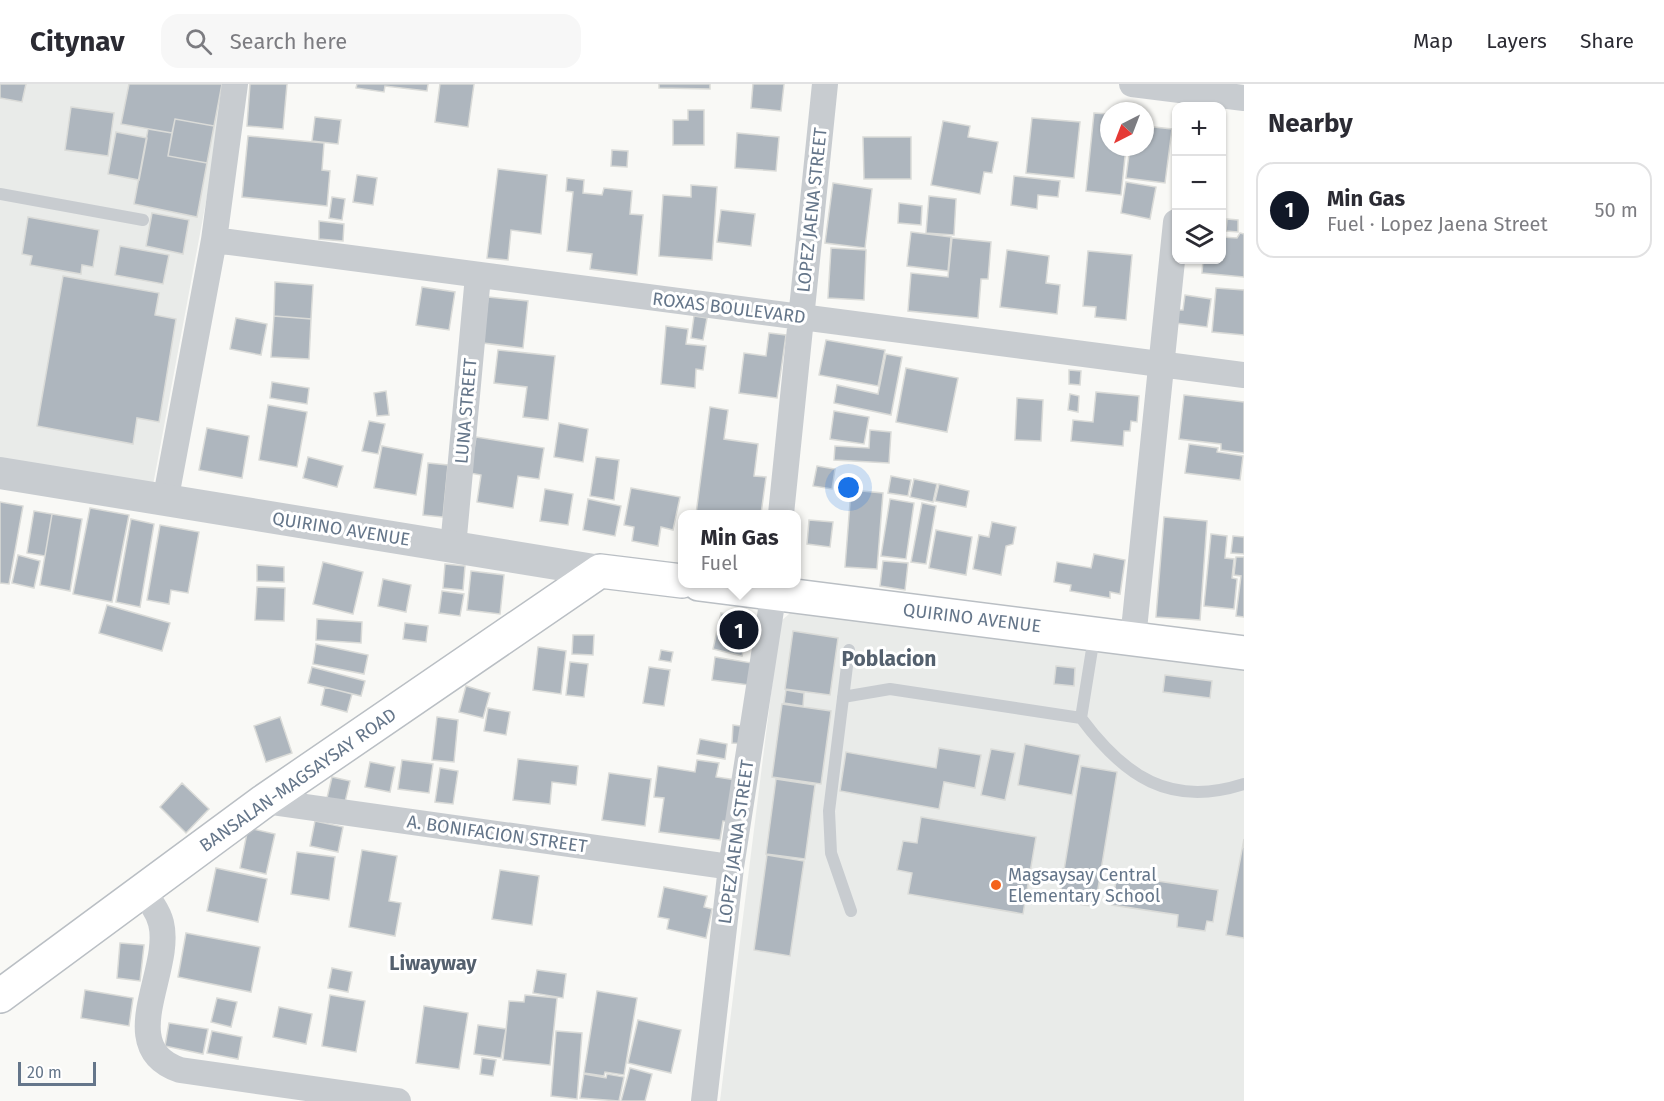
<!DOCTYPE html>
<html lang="en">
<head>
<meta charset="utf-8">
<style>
  :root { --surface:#fff; --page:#f7f7f7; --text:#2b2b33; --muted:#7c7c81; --line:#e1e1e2; --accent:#111827 }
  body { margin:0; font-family:"Fira Sans",sans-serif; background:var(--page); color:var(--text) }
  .controls { position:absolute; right:18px; top:18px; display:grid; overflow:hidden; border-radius:12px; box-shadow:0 2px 4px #0004 }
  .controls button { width:54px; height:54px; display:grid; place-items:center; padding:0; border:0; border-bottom:2px solid var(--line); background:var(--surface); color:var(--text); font:30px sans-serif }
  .compass { position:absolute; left:1100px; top:18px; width:54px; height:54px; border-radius:50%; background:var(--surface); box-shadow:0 2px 4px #0004; rotate:222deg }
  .scale { position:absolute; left:18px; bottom:15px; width:78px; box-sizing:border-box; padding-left:6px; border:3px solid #65768a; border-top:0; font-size:16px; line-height:21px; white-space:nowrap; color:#65768a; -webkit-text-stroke:4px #fff; paint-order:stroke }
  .you { position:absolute; left:849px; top:404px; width:21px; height:21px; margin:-15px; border:4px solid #fff; border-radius:50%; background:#1a73e8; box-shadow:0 0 0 9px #1a73e833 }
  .badge { display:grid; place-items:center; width:39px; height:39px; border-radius:50%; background:var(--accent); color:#fff; font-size:20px; font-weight:700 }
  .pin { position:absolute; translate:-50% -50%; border:3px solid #fff; box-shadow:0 2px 6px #0006 }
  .popup { position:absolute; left:678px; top:426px; width:123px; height:78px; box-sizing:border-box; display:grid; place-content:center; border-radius:12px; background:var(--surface); filter:drop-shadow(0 2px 4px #0005); font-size:20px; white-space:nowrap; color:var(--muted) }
  .popup b { font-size:22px; color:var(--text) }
  .popup::after { content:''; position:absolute; left:50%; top:100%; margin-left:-12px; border:12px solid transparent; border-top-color:var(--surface) }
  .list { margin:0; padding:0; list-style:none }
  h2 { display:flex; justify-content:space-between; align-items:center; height:78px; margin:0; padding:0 24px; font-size:26px }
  h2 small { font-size:20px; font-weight:400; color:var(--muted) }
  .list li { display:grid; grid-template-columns:39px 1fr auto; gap:18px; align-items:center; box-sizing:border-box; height:96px; margin:0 12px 12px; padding:0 12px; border:2px solid var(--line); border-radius:18px }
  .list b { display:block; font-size:22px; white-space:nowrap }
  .list p { margin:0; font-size:20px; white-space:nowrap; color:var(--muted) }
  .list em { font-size:20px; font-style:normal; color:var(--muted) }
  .icon { flex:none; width:33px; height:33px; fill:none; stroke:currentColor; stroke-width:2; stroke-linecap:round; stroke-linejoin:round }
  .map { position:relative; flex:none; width:1244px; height:1017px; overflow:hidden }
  header { display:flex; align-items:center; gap:36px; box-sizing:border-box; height:84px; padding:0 30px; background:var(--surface); border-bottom:2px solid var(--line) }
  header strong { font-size:28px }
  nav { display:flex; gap:33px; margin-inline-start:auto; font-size:21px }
  .search { width:420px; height:54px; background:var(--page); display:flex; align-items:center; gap:15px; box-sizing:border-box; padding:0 21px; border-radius:18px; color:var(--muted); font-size:22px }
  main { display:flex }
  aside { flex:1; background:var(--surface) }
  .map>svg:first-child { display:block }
  .built { fill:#e9ebe9 }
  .building { fill:#aeb6be; stroke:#dadbd8; stroke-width:1.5 }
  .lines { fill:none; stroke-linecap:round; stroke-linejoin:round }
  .secondary-casing { stroke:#babfc4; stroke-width:36 }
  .service { stroke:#c8ccd0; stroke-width:12 }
  .minor { stroke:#c8ccd0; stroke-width:26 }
  .tertiary { stroke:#c8ccd0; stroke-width:32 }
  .secondary { stroke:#fff; stroke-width:33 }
  .poi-dot { fill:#f4621b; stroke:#fff; stroke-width:2 }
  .labels { text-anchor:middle; stroke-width:6; stroke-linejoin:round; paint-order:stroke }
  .street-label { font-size:18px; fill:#65768a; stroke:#fff }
  .poi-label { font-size:18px; fill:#65768a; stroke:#fff; text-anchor:start }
  .neighbourhood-label { font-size:20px; font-weight:bold; fill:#54606e; stroke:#fff }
  .quarter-label { font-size:21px; font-weight:bold; fill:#54606e; stroke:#fff }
</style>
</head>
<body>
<header>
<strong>Citynav</strong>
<div class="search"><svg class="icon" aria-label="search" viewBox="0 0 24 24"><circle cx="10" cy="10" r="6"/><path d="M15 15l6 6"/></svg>Search here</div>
<nav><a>Map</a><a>Layers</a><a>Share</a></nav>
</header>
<main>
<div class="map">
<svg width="1244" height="1017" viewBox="0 0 1244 1017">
  <rect width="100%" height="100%" fill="#f9f9f6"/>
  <path class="built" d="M0,0h228l-75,401 -153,-26z
    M798,522l446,63v432h-524l60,-479z"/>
  <path class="building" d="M0,0h26l-4,18 -22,-4z
    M129,0h93l-8,42 -39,-7 -3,14 -51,-9z
    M250,0h37l-4,45 -36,-3z
    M357,0h71l-1,7 -42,-5 -1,6 -28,-4z
    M440,0h34l-6,43 -33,-5z
    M659,0h51v5l-51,-1z
    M753,0h31l-3,27 -30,-3z
    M71,23l43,6 -6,43 -43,-6z
    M688,26h16v35h-31v-25h15z
    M1094,29l15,1v33h17l-5,48 -35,-4z
    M315,33l26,3 -3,24 -26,-3z
    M1032,34l48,4 -6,56 -48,-5z
    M175,35l39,7 -7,37 -39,-7z
    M943,37l27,5 -2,11 30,5 -6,31 -8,-1 -4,22 -49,-9z
    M1145,42l27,3 -7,54 -39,-5 4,-31h15z
    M148,45l24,4 -4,23 39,7 -10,54 -63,-13z
    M116,48l31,6 -8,42 -31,-6z
    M737,49l42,4 -3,34 -41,-3z
    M248,52l76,7 -2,27 8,1 -3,35 -85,-9z
    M863,53h48v42h-47z
    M612,66l16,1 -1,16 -16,-1z
    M498,85l49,6 -6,59 -30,-4 -3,30 -21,-2z
    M357,91l20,3 -4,27 -20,-3z
    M1014,92l46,5 -2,16 -20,-2 -1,14 -26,-4z
    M567,94l17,2 -1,13 19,2 2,-7 28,3 -2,23 13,1 -6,60 -47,-6 2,-15 -25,-3 6,-59 -7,-1z
    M1126,98l30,5 -6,32 -29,-6z
    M833,99l39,6 -7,59 -40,-5z
    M691,101l26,2 -5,73 -53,-4 4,-61 28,2z
    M929,112l27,3 -2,36 -28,-2z
    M332,113l13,2 -3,21 -13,-2z
    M899,119l23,3 -1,19 -23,-2z
    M721,126l34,4 -4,32 -34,-4z
    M152,129l37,7 -6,34 -37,-8z
    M28,133l71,13 -6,37 -11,-2 -1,9 -51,-9 2,-9 -10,-2z
    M1227,135l11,1v12l-12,-1z
    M319,137l25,3 -1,17 -24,-2z
    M911,148l40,5 -3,34 -41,-5z
    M1240,149l4,1v43l-42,-4 1,-13h19v-23l15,1z
    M952,154l39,4 -3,37h-7l-3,39 -70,-7 3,-38 37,4z
    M120,162l49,9 -6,29 -48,-9z
    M831,164l35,2 -2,50 -36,-2z
    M1007,166l42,6 -3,27 14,2 -3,29 -57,-7z
    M1088,167l44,4 -6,65 -31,-3 1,-10 -13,-1z
    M63,192l96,17 -4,22 21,4 -17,103 -22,-4 -4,26 -96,-18z
    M275,198l38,3 -2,34 -37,-3z
    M422,203l33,5 -6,38 -33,-5z
    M1216,204l28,2v45l-32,-3z
    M1185,211l26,4 -4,28 -32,-4 1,-13h7z
    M488,213l40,4 -5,47 -40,-5z
    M274,232l37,3 -2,40 -38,-2z
    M694,232l13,2 -4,22 -12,-2z
    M236,234l31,6 -6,31 -31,-6z
    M666,242l22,3 -2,15 20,2 -3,24 -7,-1 -1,19 -34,-4z
    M769,249l17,2 -9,63 -38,-5 5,-40 22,3z
    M826,256l59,10 -7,36 -59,-11z
    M498,266l57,6 -7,64 -25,-3 4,-30 -33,-4z
    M886,270l16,3 -11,58 -57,-12 3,-18 41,9z
    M906,284l52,10 -11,54 -51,-10z
    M1069,286l12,1 -1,14 -11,-1z
    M272,298l37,6 -2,16 -37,-6z
    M386,307l3,24 -12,1 -3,-23z
    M1096,308l43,4 -2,26 -6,-1 -1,10h-6l-1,15 -52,-5 2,-21 20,2z
    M1070,310l9,2 -1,16 -10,-2z
    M1184,311l60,7v51l-23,-3v-6l-42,-5z
    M1017,314l26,2 -2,41 -26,-1z
    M268,321l39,7 -10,55 -38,-7z
    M710,323l18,3 -4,29 34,5 -4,32 12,1 -5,37h-65z
    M834,327l35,6 -5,27 -34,-5z
    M369,337l16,3 -7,30 -16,-3z
    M559,339l29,6 -5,33 -29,-5z
    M207,344l42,8 -7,42 -43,-8z
    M870,346l21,2 -2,31 -55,-3 1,-14 34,2z
    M476,353l68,11 -5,31 -21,-3 -5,32 -36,-6 4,-27 -11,-2z
    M1189,360l29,4 -1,4 26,4 -3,24 -55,-7z
    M382,362l41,8 -7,41 -42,-7z
    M308,373l35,9 -6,21 -34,-9z
    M596,373l23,3 -5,40 -24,-4z
    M428,379l20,2 -5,52 -20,-2z
    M817,382l18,3 -3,20 -19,-3z
    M891,392l20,4 -3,16 -20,-3z
    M914,395l23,5 -4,18 -23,-5z
    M939,400l30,7 -3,16 -31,-6z
    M631,404l49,9 -7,33 -12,-3 -3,19 -26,-5 2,-14 -10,-2z
    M545,405l28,5 -5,31 -28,-4z
    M851,406l32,3 -6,76 -32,-2z
    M588,415l33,7 -6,30 -32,-6z
    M890,415l24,4 -8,56 -25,-3z
    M0,418l23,4 -14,78 -9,-1z
    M922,419l14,3 -10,58 -15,-2z
    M90,424l39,7 -17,87 -39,-8z
    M34,427l18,3 -7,42 -18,-3z
    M52,430l30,5 -12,72 -30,-6z
    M1164,433l43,4 -7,99 -44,-3z
    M131,435l23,5 -14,83 -24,-5z
    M809,436l24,2 -3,25 -23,-3z
    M992,438l24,5 -3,17 -7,2 -5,29 -28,-6 6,-34 10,2z
    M160,441l39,7 -11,61 -17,-3 -2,14 -22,-4z
    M936,446l36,7 -6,38 -37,-7z
    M1211,450l16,2 -2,22 9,1 -2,19 5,1 -3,30 -30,-3z
    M1233,452l11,1v17l-13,-1z
    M1094,470l31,6 -5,34 -10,-2v6l-40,-7 1,-6 -17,-3 3,-20 34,6z
    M18,471l22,6 -6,27 -22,-5z
    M1236,473h8v60l-8,-1 5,-40 -7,-1z
    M883,477l25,2 -3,27 -25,-4z
    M323,478l40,10 -10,42 -40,-10z
    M445,480l20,2 -2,24 -20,-2z
    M257,481l27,2v15l-27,-1z
    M471,487l33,4 -4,39 -33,-4z
    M383,495l28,6 -5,27 -28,-6z
    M257,503l28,1 -1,33 -29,-1z
    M442,507l22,3 -4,22 -21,-3z
    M107,521l63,18 -8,28 -63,-18z
    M721,529l36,7 -5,25 -7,-2 -3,13 -29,-7z
    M317,535l45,3 -1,21 -45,-3z
    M405,539l23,3 -2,16 -23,-3z
    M793,547l45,7 -8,57 -45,-6z
    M573,551h21l-1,20 -21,-1z
    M316,560l52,11 -4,19 -51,-10z
    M538,563l28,4 -5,43 -28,-4z
    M661,566l12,2 -2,10 -12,-2z
    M715,573l37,6 -3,22 -37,-5z
    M570,578l18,2 -4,33 -18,-2z
    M1056,582l19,2 -1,18 -20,-2z
    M312,583l53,14 -4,15 -53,-13z
    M649,583l21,3 -6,36 -21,-3z
    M1165,591l47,6 -2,17 -47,-6z
    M466,602l24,7 -7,25 -24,-6z
    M325,603l27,7 -5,18 -26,-7z
    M786,606l18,3 -1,13 -19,-3z
    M782,620l49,7 -10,73 -49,-7z
    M488,624l22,4 -4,23 -22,-4z
    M280,633l12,36 -26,9 -12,-36z
    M437,633l21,3 -4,42 -22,-2z
    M733,641l15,2 -2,17 -14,-1z
    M700,655l27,5 -2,15 -28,-5z
    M1025,660l55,11 -8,40 -54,-10z
    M939,664l42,7 -6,33 -31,-6 -5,27 -99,-18 6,-39 90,16z
    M991,665l24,4 -10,47 -24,-5z
    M518,675l60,7 -2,19 -24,-3 -2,22 -37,-4z
    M402,676l31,4 -4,29 -31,-4z
    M697,676l22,3 -3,14 20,3 -6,42 -7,-1 -3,19 -61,-8 5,-34 -10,-1 4,-31 37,6z
    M370,678l25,5 -5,25 -25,-5z
    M1081,682l36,6 -22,135 -36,-6z
    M440,684l18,3 -5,33 -18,-2z
    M609,689l42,6 -6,47 -43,-6z
    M332,693l18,4 -5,21 -18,-4z
    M776,695l39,6 -10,74 -39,-5z
    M182,699l27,26 -23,24 -26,-26z
    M921,733l115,20 -13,77 -115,-20 4,-21 -15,-3 6,-29 14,2z
    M315,737l28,6 -5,25 -28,-6z
    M248,744l27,6 -9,40 -26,-6z
    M1244,755v99l-18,-3z
    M362,766l35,6 -8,45 12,2 -6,33 -46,-9z
    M297,768l38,5 -6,43 -38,-6z
    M767,771l37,6 -14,95 -36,-6z
    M216,784l51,11 -9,43 -51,-11z
    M500,786l39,6 -7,49 -40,-6z
    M1117,791l101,15 -5,32 -6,-1 -2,10 -28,-4 1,-12 -66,-10z
    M664,803l43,9 -3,11 8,2 -6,29 -39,-9 2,-10 -11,-2z
    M186,849l74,14 -9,45 -73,-15z
    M120,859l24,2 -4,36 -23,-3z
    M332,884l20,4 -4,20 -20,-4z
    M537,886l29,4 -3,24 -30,-5z
    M85,906l48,8 -4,28 -48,-8z
    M597,907l40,7 -13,77 -19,-3 -1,4 -20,-3z
    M330,911l35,6 -9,51 -34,-6z
    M525,911l32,3 -7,67 -47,-5 6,-59 15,1z
    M217,914l20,4 -6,25 -20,-5z
    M424,922l44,7 -9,56 -43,-6z
    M279,923l33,7 -6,30 -33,-7z
    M638,936l43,10 -10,43 -43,-10z
    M169,939l39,6 -5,25 -38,-8z
    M478,941l28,4 -5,29 -27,-4z
    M212,947l30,6 -4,22 -31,-6z
    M556,947l26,2 -5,66 -26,-3z
    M482,974l14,2 -3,16 -13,-2z
    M630,984l22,6 -7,27h-24z
    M584,990l22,4 1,-4 17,3 -5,24 -39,-3z"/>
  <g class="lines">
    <defs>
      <path id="secondary" d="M699,500l545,69
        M0,912l264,-195 336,-230 82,10"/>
    </defs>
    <use href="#secondary" class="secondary-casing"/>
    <path class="service" d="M0,110l143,26
      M849,566l-20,161 2,42 20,58
      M843,613l47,-8 191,29c43,58 89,90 163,66
      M1081,634l13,-81"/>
    <path class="minor" d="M1132,0l112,14
      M214,156l1030,135
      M165,418l49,-262 21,-156
      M781,430l44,-430
      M453,463l25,-271
      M1133,555l43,-417
      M264,717l467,66
      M142,807c8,10 16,20 19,32 12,48 -48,124 19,147l218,31
      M704,1017l27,-234 44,-283"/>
    <path class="tertiary" d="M0,389l600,98"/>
    <use href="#secondary" class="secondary"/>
  </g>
  <circle class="poi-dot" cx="996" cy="801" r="6"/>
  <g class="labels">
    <g class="street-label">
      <text transform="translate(812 126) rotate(-84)" y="6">LOPEZ JAENA STREET</text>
      <text transform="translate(729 224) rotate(7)" y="6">ROXAS BOULEVARD</text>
      <text transform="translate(466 327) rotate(-85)" y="6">LUNA STREET</text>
      <text transform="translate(341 445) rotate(9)" y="6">QUIRINO AVENUE</text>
      <text transform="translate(972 534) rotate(7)" y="6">QUIRINO AVENUE</text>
      <text transform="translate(298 696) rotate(-35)" y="6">BANSALAN-MAGSAYSAY ROAD</text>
      <text transform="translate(497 750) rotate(8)" y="6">A. BONIFACION STREET</text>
      <text transform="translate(736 758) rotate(-82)" y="6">LOPEZ JAENA STREET</text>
    </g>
    <g class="poi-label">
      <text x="1008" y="797">Magsaysay Central<tspan x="1008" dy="21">Elementary School</tspan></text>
    </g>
    <g class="neighbourhood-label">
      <text x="433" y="886">Liwayway</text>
    </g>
    <g class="quarter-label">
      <text x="889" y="582">Poblacion</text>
    </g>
  </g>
</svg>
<div class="controls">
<button>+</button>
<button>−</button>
<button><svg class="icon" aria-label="layers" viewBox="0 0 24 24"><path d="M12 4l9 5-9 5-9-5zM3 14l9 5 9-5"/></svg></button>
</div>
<svg class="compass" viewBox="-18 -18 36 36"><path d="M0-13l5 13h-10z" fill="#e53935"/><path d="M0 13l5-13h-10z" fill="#7c7c81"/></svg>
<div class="scale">20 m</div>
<div class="you"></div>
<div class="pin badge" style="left:739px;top:546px">1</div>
<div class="popup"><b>Min Gas</b>Fuel</div>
</div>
<aside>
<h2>Nearby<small></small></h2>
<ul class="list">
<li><span class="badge">1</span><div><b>Min Gas</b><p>Fuel · Lopez Jaena Street</p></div><em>50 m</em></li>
</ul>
</aside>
</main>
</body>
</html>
